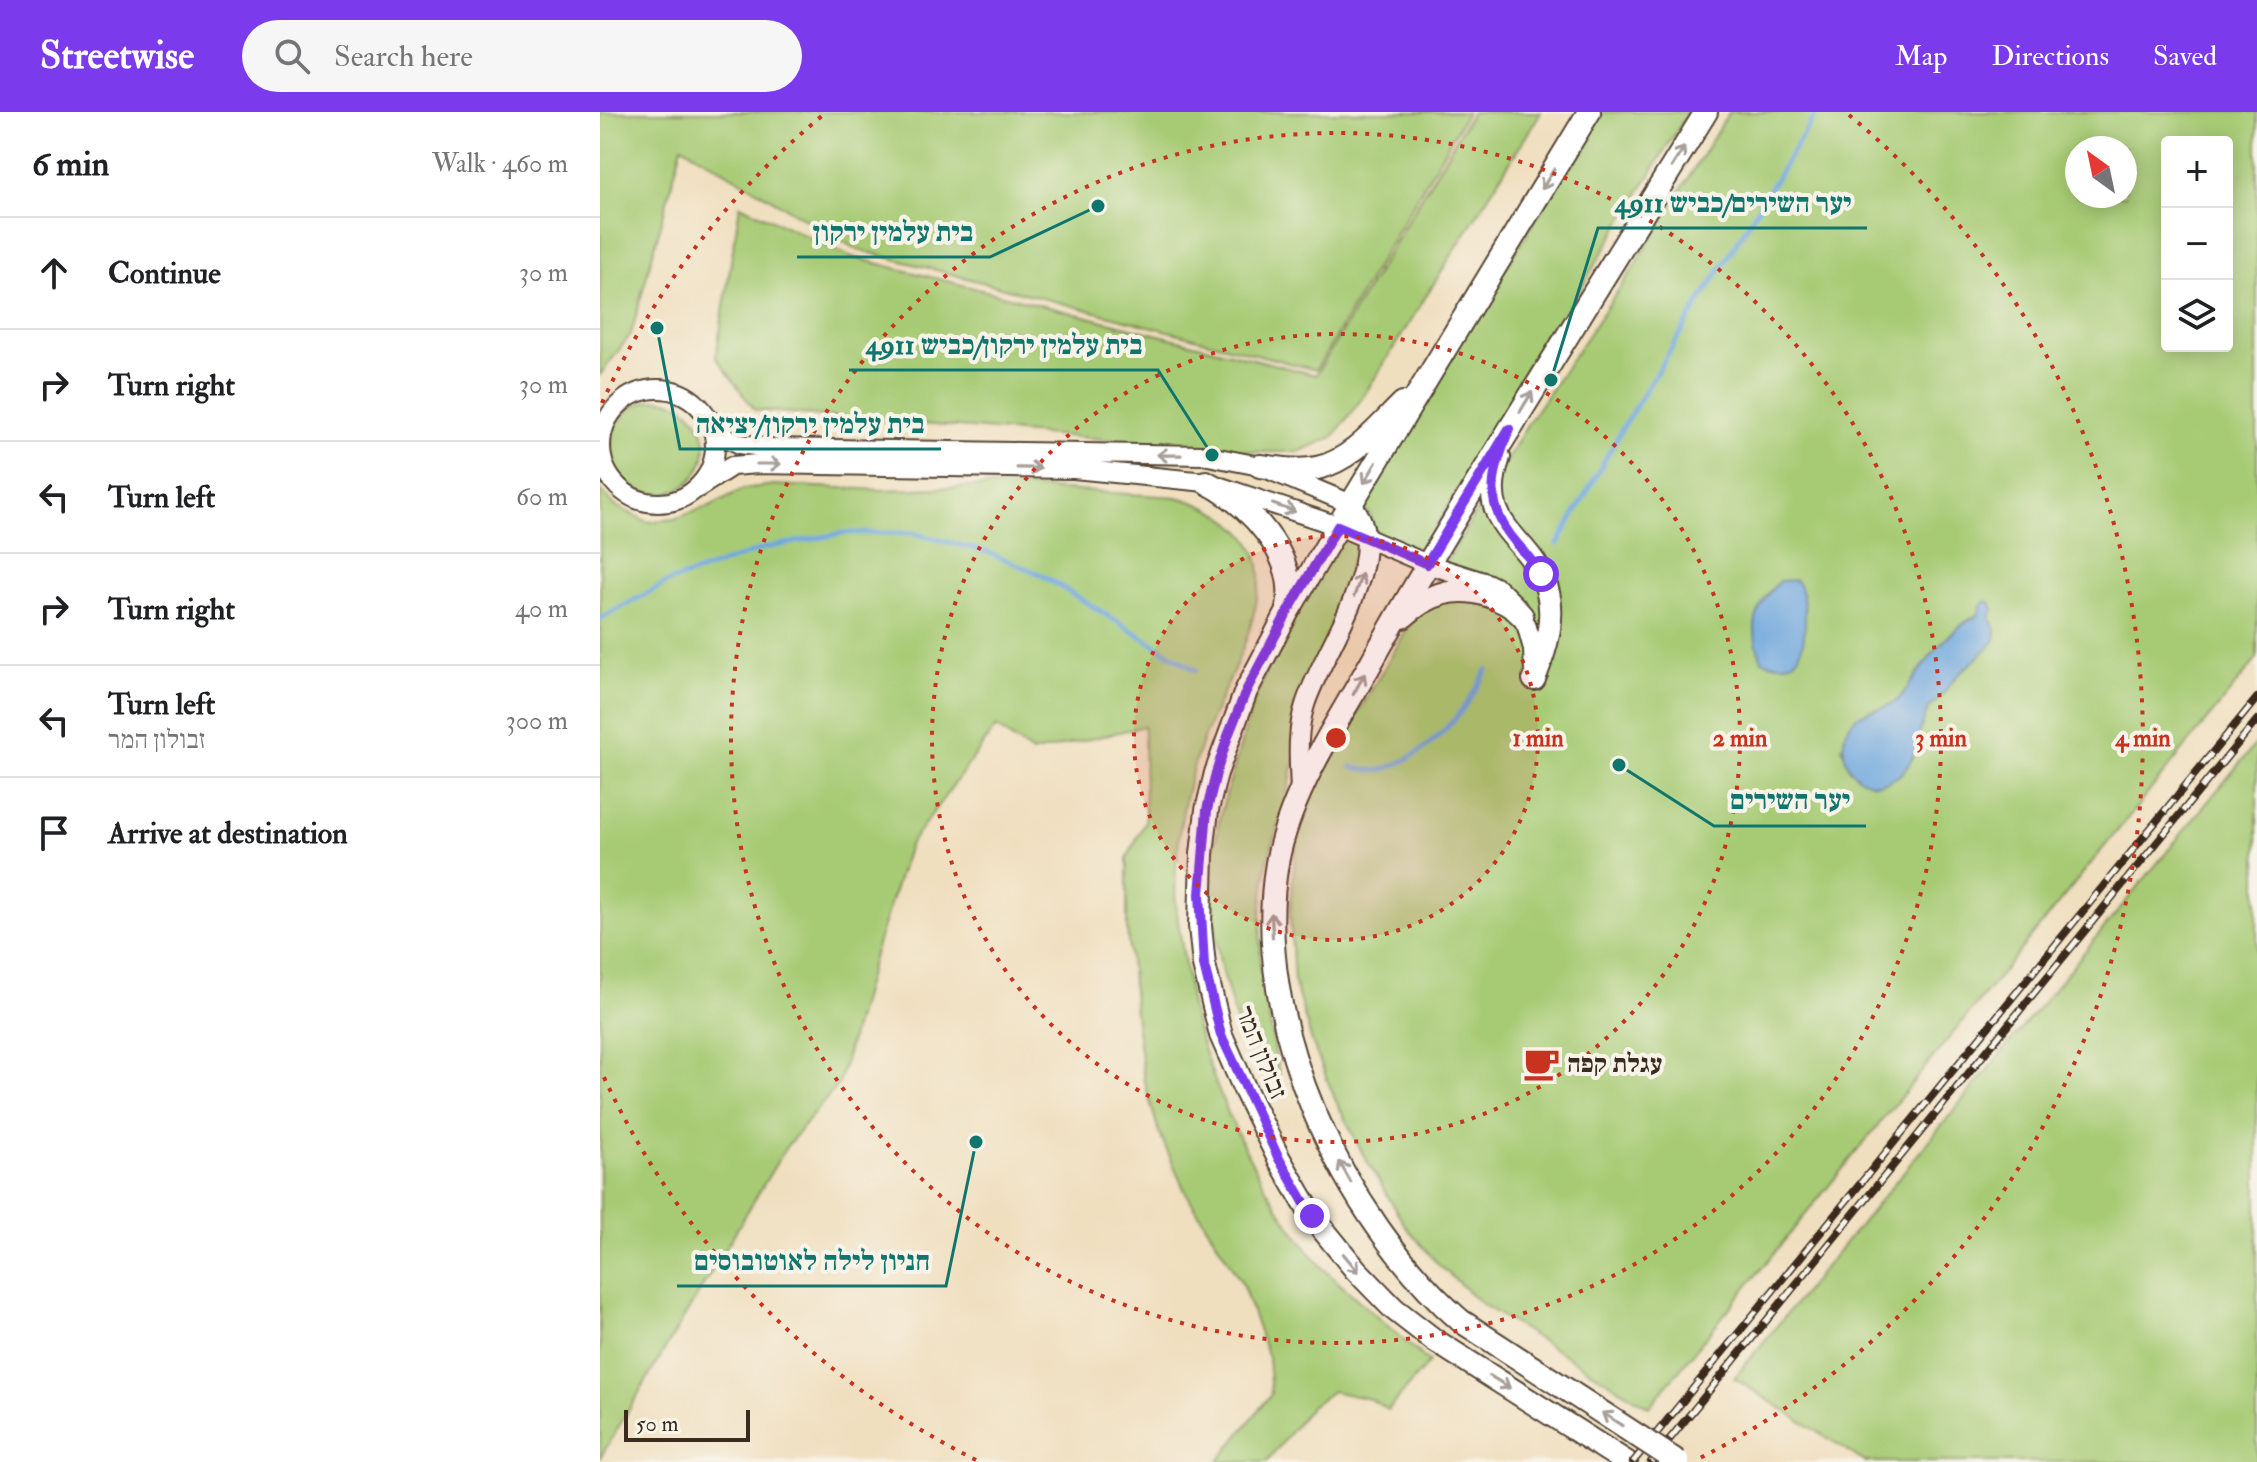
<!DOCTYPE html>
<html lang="en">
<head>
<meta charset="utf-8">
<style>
  :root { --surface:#fff; --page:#f6f6f6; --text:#202124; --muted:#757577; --line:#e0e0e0; --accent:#7c3aed }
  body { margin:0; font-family:"IM FELL Double Pica","Frank Ruhl Libre",serif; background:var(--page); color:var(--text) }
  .controls { position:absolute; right:24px; top:24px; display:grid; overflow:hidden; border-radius:8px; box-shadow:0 4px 20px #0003 }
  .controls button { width:72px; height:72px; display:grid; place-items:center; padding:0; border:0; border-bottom:2px solid var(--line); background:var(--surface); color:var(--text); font:40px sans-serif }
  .compass { position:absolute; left:1465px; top:24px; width:72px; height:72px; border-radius:50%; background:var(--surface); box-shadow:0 4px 20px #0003; rotate:327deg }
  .scale { position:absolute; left:24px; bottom:20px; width:126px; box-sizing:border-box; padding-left:8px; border:4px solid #3b2a1e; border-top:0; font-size:22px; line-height:28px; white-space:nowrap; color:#3b2a1e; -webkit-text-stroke:6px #f7f3e8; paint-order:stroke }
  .stop { position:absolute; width:24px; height:24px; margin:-18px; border:6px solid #7c3aed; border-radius:50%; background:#fff }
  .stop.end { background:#7c3aed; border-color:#fff; box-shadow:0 2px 8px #0008 }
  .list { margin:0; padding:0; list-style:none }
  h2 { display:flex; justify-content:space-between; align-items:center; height:104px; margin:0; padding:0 32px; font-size:34px }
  h2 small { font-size:26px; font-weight:400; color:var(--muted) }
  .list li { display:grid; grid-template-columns:52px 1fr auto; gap:24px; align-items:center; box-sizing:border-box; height:112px; padding:0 32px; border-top:2px solid var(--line) }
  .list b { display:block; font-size:30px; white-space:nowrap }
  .list p { margin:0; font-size:26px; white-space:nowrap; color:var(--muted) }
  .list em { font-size:26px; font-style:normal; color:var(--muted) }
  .icon { flex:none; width:44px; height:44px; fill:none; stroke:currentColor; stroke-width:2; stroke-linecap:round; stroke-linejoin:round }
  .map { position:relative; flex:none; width:1657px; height:1350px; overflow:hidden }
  header { display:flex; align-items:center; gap:48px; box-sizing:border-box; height:112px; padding:0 40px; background:var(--accent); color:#fff }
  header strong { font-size:38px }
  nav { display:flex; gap:44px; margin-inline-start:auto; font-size:28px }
  .search { width:560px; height:72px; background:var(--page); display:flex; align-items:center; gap:20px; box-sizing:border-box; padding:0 28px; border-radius:44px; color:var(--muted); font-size:30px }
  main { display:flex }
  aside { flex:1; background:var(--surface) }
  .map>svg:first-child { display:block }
  .green { fill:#a7cb74; stroke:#717a49; stroke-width:2; fill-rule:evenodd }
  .water { fill:#6fa7de; stroke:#55687e; stroke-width:2 }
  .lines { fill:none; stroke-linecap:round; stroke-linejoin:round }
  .stream { stroke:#6fa7de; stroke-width:5 }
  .minor-casing { stroke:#564536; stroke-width:22 }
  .major-casing { stroke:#564536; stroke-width:26 }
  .minor { stroke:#fff; stroke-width:18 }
  .major { stroke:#fff; stroke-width:22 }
  .rail-casing { stroke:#3b2a1e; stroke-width:8 }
  .rail { stroke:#f7f3e8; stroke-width:5; stroke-dasharray:15; stroke-linecap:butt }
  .major-bridge-casing { stroke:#564536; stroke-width:26; stroke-linecap:butt }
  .major-bridge { stroke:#fff; stroke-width:22 }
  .oneway { stroke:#a79f9a }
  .route { stroke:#7c3aed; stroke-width:10 }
  .ring { fill:none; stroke:#c8321e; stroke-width:4; stroke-dasharray:4 8 }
  .labels { text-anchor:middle; stroke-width:8; stroke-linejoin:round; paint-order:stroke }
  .street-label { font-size:26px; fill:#3b2a1e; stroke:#f7f3e8 }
  .poi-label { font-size:26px; font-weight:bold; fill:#3b2a1e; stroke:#f7f3e8; text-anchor:start }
  .centre { fill:#c8321e; stroke:#f7f3e8; stroke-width:4 }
  .ring-label { font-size:24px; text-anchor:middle; font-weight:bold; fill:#c8321e; stroke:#f7f3e8; stroke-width:8; stroke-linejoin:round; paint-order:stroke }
  .leader { fill:none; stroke:#0f766e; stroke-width:3 }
  .callout-dot { fill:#0f766e; stroke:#f7f3e8; stroke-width:3 }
  .callout-label { font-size:28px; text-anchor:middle; font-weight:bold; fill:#0f766e; stroke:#f7f3e8; stroke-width:8; stroke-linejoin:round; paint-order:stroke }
</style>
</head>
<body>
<header>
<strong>Streetwise</strong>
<div class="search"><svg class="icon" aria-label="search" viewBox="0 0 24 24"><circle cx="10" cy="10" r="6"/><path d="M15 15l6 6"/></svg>Search here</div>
<nav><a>Map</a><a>Directions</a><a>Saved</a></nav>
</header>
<main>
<aside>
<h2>6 min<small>Walk · 460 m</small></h2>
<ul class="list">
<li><svg class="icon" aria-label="ahead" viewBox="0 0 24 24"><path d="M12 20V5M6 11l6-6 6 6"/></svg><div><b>Continue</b></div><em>30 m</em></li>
<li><svg class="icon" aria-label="right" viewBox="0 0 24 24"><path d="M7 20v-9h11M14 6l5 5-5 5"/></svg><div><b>Turn right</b></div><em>30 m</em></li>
<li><svg class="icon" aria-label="left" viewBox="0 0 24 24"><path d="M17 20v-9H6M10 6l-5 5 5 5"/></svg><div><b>Turn left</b></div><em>60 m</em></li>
<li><svg class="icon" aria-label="right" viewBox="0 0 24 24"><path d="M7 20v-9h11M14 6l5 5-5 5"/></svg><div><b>Turn right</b></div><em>40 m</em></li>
<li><svg class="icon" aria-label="left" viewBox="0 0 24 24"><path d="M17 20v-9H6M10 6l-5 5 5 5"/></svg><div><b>Turn left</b><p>זבולון המר</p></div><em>300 m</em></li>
<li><svg class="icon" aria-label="arrive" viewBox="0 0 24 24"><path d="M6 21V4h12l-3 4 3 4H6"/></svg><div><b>Arrive at destination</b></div></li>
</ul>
</aside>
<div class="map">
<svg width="1657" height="1350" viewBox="0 0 1657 1350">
  <rect width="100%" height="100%" fill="#f7f3e8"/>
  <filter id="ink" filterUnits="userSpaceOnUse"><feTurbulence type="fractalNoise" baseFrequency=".0125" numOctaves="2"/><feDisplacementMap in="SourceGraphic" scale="16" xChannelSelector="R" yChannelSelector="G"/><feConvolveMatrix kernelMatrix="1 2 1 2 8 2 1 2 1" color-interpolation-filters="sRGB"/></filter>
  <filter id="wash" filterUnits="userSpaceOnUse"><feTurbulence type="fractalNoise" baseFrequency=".006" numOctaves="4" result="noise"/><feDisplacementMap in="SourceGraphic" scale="32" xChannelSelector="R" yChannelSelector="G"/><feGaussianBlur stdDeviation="1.8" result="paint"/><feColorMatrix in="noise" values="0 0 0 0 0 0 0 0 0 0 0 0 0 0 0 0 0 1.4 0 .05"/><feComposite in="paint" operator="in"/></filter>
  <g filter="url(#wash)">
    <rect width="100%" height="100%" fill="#f0dfbf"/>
    <path class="green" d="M0,0h867l-151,258 -460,-121 -174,-103 -51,188 -31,41z
      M872,0h69l-178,285 -30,40 -35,15h-39l-504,-42 -39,-53 24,-152 112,52 464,118z
      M1003,0h85l-267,439 -47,-20 -5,-18 -10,-11z
      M1129,0h528v547l-608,748 -167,-103 -44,-40 -32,-37 -43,-73 -28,-55 -23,-57 -18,-61 -4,-68 6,-69 16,-50 17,-32 201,-342 102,-150zM1567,30h60v204h-60zM1477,36h48v48h-48zM1378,503l12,3 6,12 -1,10 -41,38 -11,16 -14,14 -7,15 -72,47 -8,-23 38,-39 10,-2 8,-6c27,-33 42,-64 80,-85z
      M11 335a47 47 0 1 1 94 0a47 47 0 1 1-94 0Z
      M174,373l108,5 115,-4 180,11c37,10 81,33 83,77 1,5 -1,12 -2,18 -8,60 -45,112 -63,170 -13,39 -22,102 -19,143 2,20 6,40 9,60 3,18 4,37 9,54 24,84 67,175 123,242 8,11 20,20 30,29 27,25 55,48 82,72l-41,48 -18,-11 -38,-8 -21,15 -44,56h-49l53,-68 -3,-36 -26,-75 -57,-92 -26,-59 -15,-51 -9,-68 -8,-84v-71l18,-36 -1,-96 -112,27 -36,-26 -87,118 -34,106 -36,132 -53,64 -186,311v-969l15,17 33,16 26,-3 38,-14 31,-16z
      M739,424l19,4 -1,17 -65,214 -5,25 -20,67 -6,50 -1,55 19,106 -42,-51 -17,-60 -6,-45 -3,-48 9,-54 32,-110 20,-49z
      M1657,630v720h-392l-131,-84z"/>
    <path class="water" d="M1195,468c13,11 13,64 2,78 -4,6 -9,6 -17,6 -7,0 -11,0 -18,-4 -14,-32 -7,-54 17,-79z
      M1386,489l5,2 3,6 -4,9 6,13 -1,9c-11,15 -27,24 -40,38 -5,6 -9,13 -15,19 -4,4 -9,8 -12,13 -13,23 -8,55 -35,69 -36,19 -63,-27 -42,-56 12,-16 32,-11 47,-23 25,-32 43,-66 80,-85l4,-11z"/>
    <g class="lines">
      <path class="stream" d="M958,432l65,-117 194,-315
        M0,507l66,-36 99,-35 78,-15h70l74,19 53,22 156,96
        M751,655c10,2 21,5 31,3 48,-15 83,-57 105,-100"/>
    </g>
  </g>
  <g filter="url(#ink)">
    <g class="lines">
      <defs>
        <path id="minor" d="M1 334a57 57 0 1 1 114 0a57 57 0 1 1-114 0Z
          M109,307l18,19 13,6 31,4 432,7 57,11 91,38c47,48 -31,150 -46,201 -9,27 -6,58 -5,86
          M98,376l34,-22 26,-2 316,5 132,13 132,44 89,38 60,19 12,6 17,17 11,21 6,22 1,23"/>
        <path id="major" d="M989,0l-238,392 -64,109 -41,78 -30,82 -9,37 -5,44 -2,72 4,39 17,70 25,57 32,65 34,59 44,54 38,39 40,31 192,122
          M899,345c-25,73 32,77 48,132 9,31 -2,62 -13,90
          M660,354c19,2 39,6 57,2 35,-7 62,-42 86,-65
          M606,370c42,22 92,72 82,125
          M803,505c25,-23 53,-33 87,-21 12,5 24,10 32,20
          M861,1209c-118,-102 -211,-301 -184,-458 13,-71 59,-138 94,-200 40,-73 84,-144 127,-215 69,-112 138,-224 208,-336"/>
      </defs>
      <use href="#minor" class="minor-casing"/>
      <use href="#major" class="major-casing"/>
      <use href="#minor" class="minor"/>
      <use href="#major" class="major"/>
      <defs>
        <path id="rail" d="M1033,1350l624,-764
          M1051,1350l606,-742"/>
      </defs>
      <use href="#rail" class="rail-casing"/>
      <use href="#rail" class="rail"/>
      <defs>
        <path id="major-bridge" d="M861,1209l217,141"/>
      </defs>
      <use href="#major-bridge" class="major-bridge-casing"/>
      <use href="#major-bridge" class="major-bridge"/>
    </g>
    <defs><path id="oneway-shaft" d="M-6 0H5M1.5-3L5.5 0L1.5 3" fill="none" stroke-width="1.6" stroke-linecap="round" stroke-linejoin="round" transform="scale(2)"/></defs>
    <g class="oneway">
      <use href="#oneway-shaft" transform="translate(1078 45) rotate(-58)"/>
      <use href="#oneway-shaft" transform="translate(948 67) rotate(121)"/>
      <use href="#oneway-shaft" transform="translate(926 290) rotate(-59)"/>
      <use href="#oneway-shaft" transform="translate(569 343) rotate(-179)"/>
      <use href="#oneway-shaft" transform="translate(169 352)"/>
      <use href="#oneway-shaft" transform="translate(429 356) rotate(1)"/>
      <use href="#oneway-shaft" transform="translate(770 361) rotate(121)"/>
      <use href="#oneway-shaft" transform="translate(684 396) rotate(19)"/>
      <use href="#oneway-shaft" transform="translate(758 473) rotate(-71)"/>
      <use href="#oneway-shaft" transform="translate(759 572) rotate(-61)"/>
      <use href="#oneway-shaft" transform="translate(672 813) rotate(-92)"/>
      <use href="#oneway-shaft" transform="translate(745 1060) rotate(-119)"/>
      <use href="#oneway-shaft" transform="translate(751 1151) rotate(50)"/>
      <use href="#oneway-shaft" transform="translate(900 1270) rotate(32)"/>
      <use href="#oneway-shaft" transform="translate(1012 1307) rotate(-147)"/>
    </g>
  </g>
  <g class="lines" filter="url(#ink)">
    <path class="route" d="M712,1104l-34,-59 -57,-122 -17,-70 -4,-71 7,-84 9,-37 12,-37 18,-45 41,-78 51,-87 89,38 82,-135c-14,39 -27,69 1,106 10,13 22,25 31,39"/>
  </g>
  <circle cx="736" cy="626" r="202" fill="#c8321e" fill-opacity=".12"/>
  <g class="ring">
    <circle cx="736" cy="626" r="202"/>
    <circle cx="736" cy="626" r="404"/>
    <circle cx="736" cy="626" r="605"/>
    <path d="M376 1348A807 807 0 0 1 2 961M2 291A807 807 0 0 1 223 3M1249 3A807 807 0 0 1 1096 1348"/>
  </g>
  <defs>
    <symbol id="cafe-bare" viewBox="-9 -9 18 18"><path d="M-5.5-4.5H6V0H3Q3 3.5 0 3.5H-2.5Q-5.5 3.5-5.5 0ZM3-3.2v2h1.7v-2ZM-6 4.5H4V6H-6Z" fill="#c8321e" stroke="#f7f3e8" stroke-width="2.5" paint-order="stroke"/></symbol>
  </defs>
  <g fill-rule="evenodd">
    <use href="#cafe-bare" x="916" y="926" width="51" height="51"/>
  </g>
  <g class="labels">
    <g class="street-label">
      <text transform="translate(662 940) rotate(68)" y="9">זבולון המר</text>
    </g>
    <g class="poi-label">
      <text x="967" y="960">עגלת קפה</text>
    </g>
  </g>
  <circle cx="736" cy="626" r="12" class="centre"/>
  <g class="ring-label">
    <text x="938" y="634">1 min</text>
    <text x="1140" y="634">2 min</text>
    <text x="1341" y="634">3 min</text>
    <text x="1543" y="634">4 min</text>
  </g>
  <path class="leader" d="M951 268L998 116H1267M498 94L390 145H197M612 343L558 258H249M57 216L80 337H341M1019 653L1114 714H1266M376 1030L346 1174H77"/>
  <g class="callout-dot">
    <circle cx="951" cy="268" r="8"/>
    <circle cx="498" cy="94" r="8"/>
    <circle cx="612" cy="343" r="8"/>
    <circle cx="57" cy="216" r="8"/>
    <circle cx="1019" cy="653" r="8"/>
    <circle cx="376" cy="1030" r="8"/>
  </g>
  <g class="callout-label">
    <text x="1133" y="100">יער השירים/כביש 4911</text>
    <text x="293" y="129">בית עלמין ירקון</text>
    <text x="404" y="242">בית עלמין ירקון/כביש 4911</text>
    <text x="210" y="321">בית עלמין ירקון/יציאה</text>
    <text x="1190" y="697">יער השירים</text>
    <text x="212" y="1158">חניון לילה לאוטובוסים</text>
  </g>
</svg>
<div class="controls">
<button>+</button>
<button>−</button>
<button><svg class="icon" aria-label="layers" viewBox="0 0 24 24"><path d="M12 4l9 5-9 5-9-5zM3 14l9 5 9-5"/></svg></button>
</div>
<svg class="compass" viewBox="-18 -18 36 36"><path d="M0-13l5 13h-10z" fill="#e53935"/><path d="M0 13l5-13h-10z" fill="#757577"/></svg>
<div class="scale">50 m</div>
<div class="stop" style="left:941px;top:462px"></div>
<div class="stop end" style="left:712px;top:1104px"></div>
</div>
</main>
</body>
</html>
